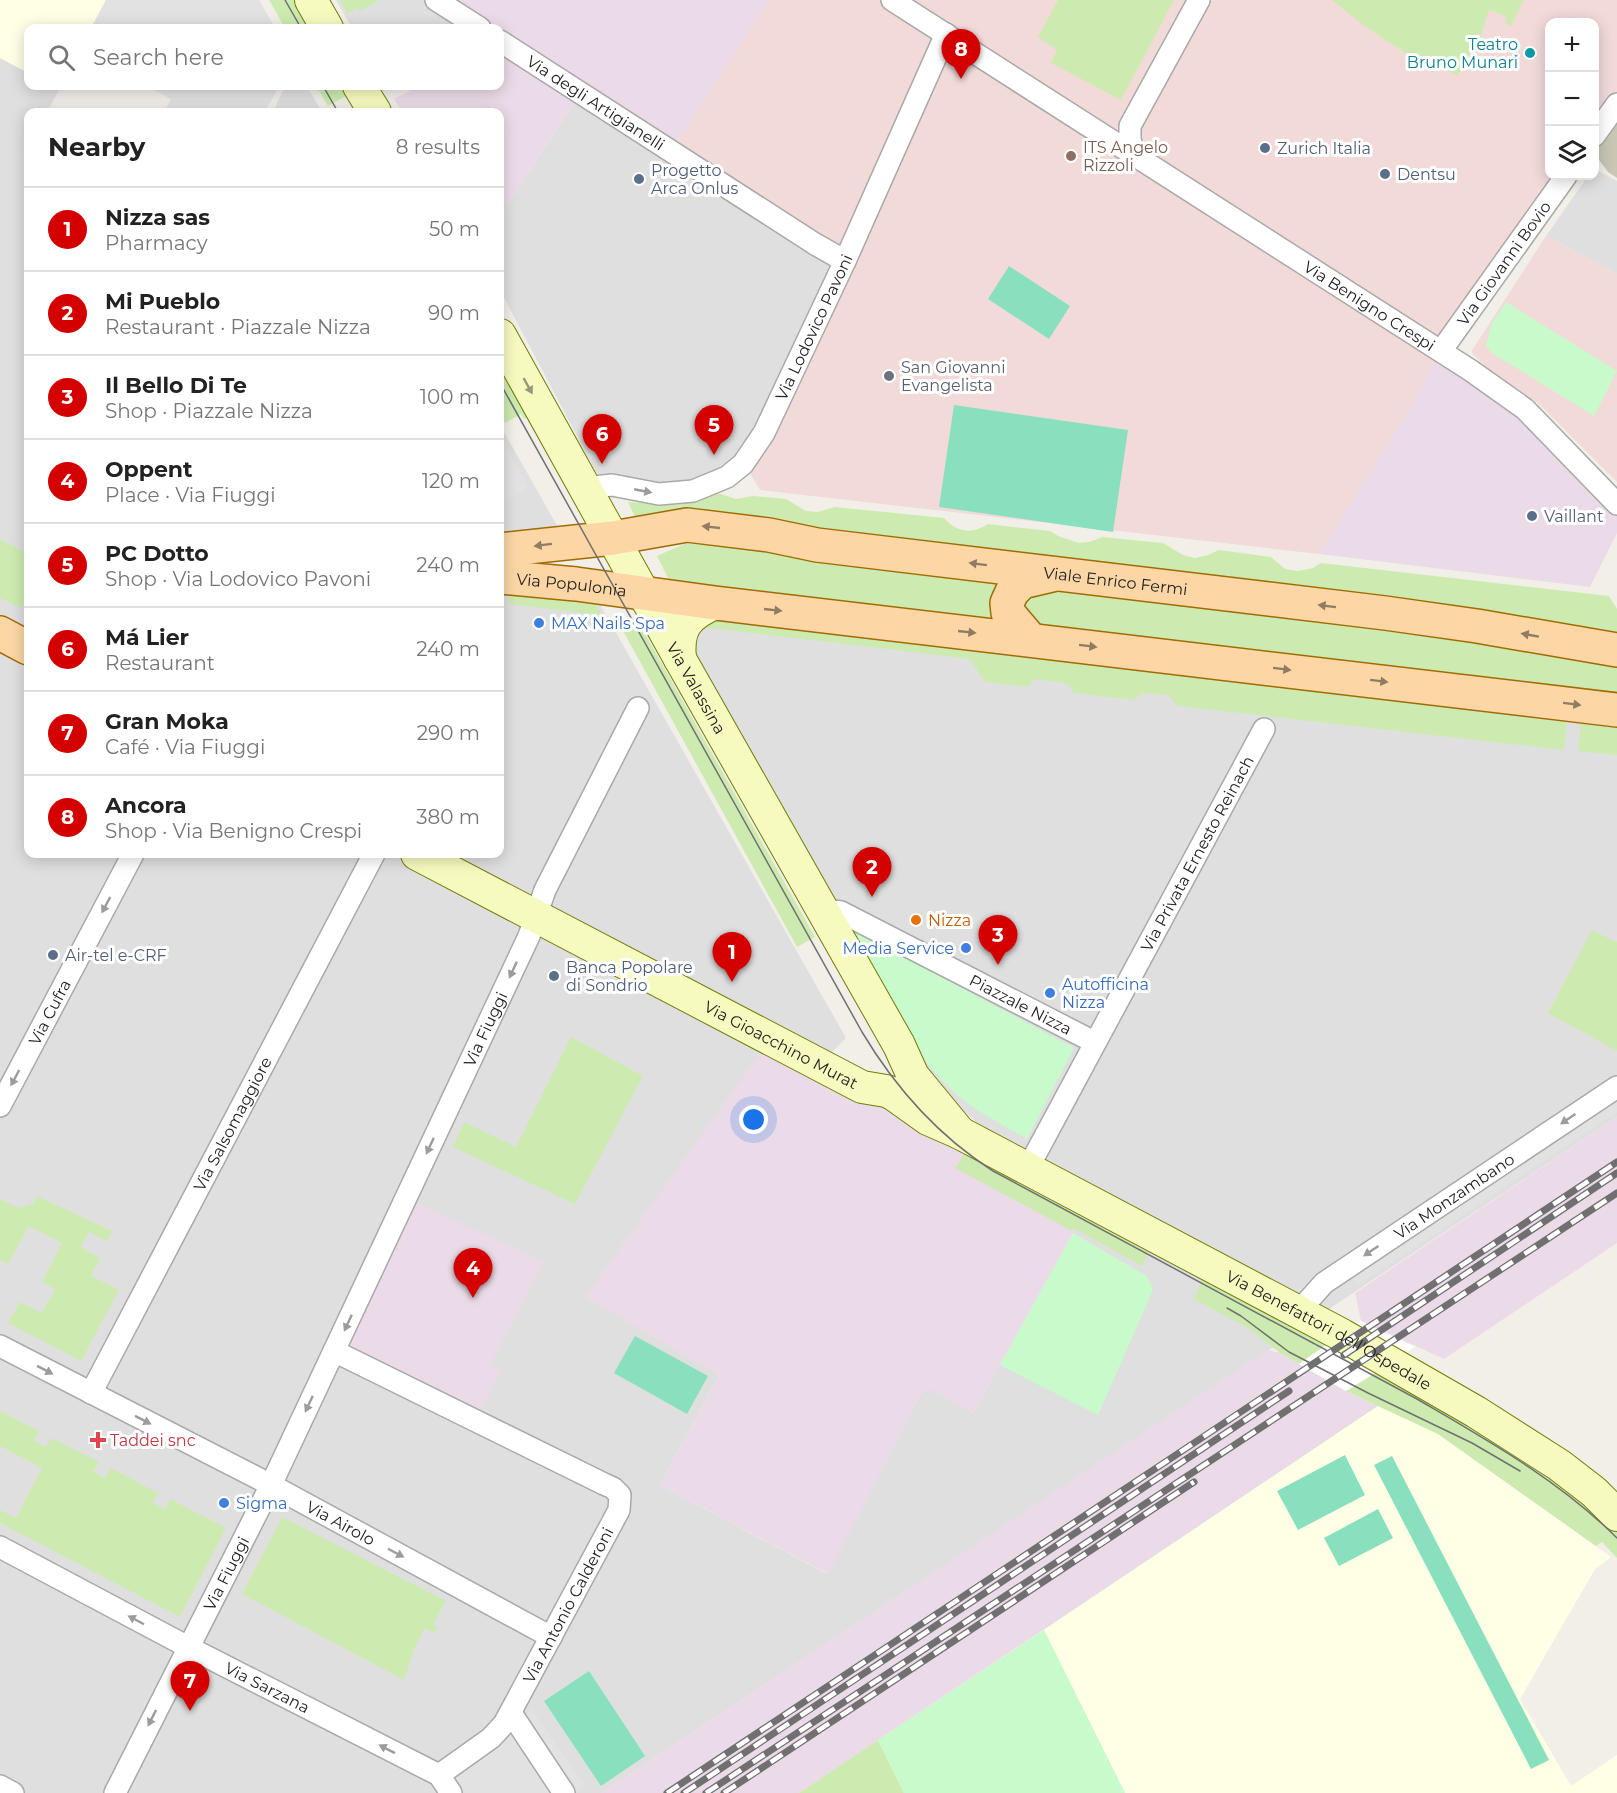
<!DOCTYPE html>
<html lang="en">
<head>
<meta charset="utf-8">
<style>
  :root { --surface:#fff; --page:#f6f6f6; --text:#222; --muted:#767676; --line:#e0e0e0; --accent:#d40000 }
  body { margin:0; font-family:Montserrat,sans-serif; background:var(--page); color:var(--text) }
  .controls { position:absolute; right:18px; top:18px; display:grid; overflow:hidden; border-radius:12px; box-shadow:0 3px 15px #0003 }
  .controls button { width:54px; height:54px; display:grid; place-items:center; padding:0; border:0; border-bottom:2px solid var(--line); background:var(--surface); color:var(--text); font:30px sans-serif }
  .you { position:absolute; left:754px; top:1120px; width:21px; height:21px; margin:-15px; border:4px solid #fff; border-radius:50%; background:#1a73e8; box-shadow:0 0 0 9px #1a73e833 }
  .badge { display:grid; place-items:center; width:39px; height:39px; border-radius:50%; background:var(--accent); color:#fff; font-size:20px; font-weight:700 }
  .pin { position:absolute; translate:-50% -50px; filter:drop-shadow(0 2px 3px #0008) }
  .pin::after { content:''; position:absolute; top:32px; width:21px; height:18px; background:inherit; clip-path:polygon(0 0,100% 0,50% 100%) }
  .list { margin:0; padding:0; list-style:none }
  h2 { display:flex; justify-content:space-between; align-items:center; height:78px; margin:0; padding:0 24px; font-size:26px }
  h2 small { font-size:20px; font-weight:400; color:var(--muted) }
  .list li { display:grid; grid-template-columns:39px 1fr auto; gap:18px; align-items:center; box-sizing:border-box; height:84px; padding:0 24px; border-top:2px solid var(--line) }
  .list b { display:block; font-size:22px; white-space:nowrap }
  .list p { margin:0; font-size:20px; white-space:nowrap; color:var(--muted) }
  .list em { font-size:20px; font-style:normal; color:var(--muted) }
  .icon { flex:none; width:33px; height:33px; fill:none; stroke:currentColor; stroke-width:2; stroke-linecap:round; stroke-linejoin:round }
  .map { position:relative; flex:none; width:1617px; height:1793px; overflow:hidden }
  .search { position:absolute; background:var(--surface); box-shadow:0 3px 15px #0003; left:24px; top:24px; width:480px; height:66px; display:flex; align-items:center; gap:15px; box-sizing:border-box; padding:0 21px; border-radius:12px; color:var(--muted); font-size:22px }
  .panel { position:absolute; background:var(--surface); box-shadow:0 3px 15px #0003; left:24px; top:108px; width:480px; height:750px; border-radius:12px }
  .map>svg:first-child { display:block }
  .residential { fill:#e0dfdf }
  .commercial { fill:#f2dad9 }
  .industrial { fill:#ebdbe8 }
  .education { fill:#ffffe5 }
  .construction { fill:#c7c7b4 }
  .grass { fill:#cdebb0 }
  .park { fill:#c8facc }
  .pitch { fill:#88e0be }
  .parking { fill:#e2e2e2 }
  .pier { fill:#fff }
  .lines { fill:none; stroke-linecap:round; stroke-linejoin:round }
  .minor-casing { stroke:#a9a9a9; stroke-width:24 }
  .secondary-casing { stroke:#707d05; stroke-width:34 }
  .primary-casing { stroke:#a06b00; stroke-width:36 }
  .minor { stroke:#fff; stroke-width:21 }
  .secondary { stroke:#f7fabf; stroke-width:32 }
  .primary { stroke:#fcd6a4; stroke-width:33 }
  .tram { stroke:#707070; stroke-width:1.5 }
  .rail-casing { stroke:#707070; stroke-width:7 }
  .rail { stroke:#fff; stroke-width:4.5; stroke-dasharray:14; stroke-linecap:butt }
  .oneway { fill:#979978 }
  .oneway2 { fill:#9c9c9c }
  .oneway3 { fill:#8f7c63 }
  .culture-dot { fill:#0f9aa8; stroke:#fff; stroke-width:2 }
  .service-dot { fill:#5c6f8a; stroke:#fff; stroke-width:2 }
  .education-dot { fill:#8d6e63; stroke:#fff; stroke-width:2 }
  .worship-dot { fill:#6b7280; stroke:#fff; stroke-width:2 }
  .shop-dot { fill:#3f7fe0; stroke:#fff; stroke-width:2 }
  .food-dot { fill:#e8710a; stroke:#fff; stroke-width:2 }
  .health-dot { fill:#e0444e; stroke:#fff; stroke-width:2 }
  .labels { text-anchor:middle; stroke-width:6; stroke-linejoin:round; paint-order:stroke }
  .culture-label { font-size:16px; fill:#0d838f; stroke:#fff; text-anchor:end }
  .street-label { font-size:16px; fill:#222; stroke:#fff }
  .education-label { font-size:16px; fill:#785e54; stroke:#fff; text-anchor:start }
  .service-label { font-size:16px; fill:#4e5e75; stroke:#fff; text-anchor:start }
  .worship-label { font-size:16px; fill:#5b616d; stroke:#fff; text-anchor:start }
  .shop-label { font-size:16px; fill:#366cbe; stroke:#fff; text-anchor:start }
  .food-label { font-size:16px; fill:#c56008; stroke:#fff; text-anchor:start }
  .health-label { font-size:16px; fill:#be3a42; stroke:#fff; text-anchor:start }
</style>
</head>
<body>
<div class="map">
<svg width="1617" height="1793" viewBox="0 0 1617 1793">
  <rect width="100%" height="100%" fill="#f2efe9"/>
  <path class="residential" d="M0,0h106l-15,28h-63v58h33l-14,26h-19v36l-5,10 5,3v479l-28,-14z
    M336,0h107l24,28h-115z
    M285,86h22l15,26h-49z
    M579,95l262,168 -91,187 -57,38 -82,-5 -15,-11 -96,-182v-64l5,-17z
    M1595,169l22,12v93l-71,-38 42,-60h6z
    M500,425l59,104 -59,17z
    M590,587l256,451 -15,15 -396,-199h65v-266z
    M700,613l917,100v404l-300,200 -290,-150 -62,-55 -36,-35 -242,-428z
    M0,639l28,15v200h384l360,183 -70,327 17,11 -59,110 167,89 94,-181 8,-5 44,25 115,-207 222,117 -709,470h-601z"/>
  <path class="commercial" d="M769,0h848v92l-22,32 -1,-102h-44v154h9l-122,177 -10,23 -26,46 -82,132 -559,-64 -15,-25 104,-204 -175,-113z
    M1546,236l71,38v208l-80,-80 -46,-30 -20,-20z"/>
  <path class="industrial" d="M443,0h326l-95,148 -174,-112v-8h-12z
    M500,45l79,50 -74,114 -5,17v-114h-98l-8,-13 25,-13h81z
    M1437,353l87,59 93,96v25l-27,54 -271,-33 82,-132 26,-46z
    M772,1037l316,169 -115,207 -44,-24 -8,4 -93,181 -168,-89 59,-110 -134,-78z
    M1617,1117v126l-173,116 -83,-38 -6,-28z
    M409,1199l135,63 -54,102 11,6 -25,48 -137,-69z
    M1268,1350l12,3 66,38 32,15 -579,387h-198z"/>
  <path class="education" d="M0,0h106l-15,28h-63v45l-28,-15z
    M1378,1406l60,28 173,123 -16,12 -75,130 51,87 46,-31v38h-492l-81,-163z"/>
  <path class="construction" d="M1617,122v56l-9,-6 -14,-19z"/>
  <path class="grass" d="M269,0h33l16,28h-33z
    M340,0h40l-20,11 -2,-3 -11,6z
    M1058,0h116l-53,100 -70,-37 6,-13 -19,-13z
    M1332,0h192l-13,26 -6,-3 2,-4 -4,-4 -14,-5 -8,24 -24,42 -15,-9 -2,5c-39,-20 -75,-44 -108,-72z
    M316,86h33l4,6 -25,14z
    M500,362l29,54 -5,3 -3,-5 -16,9 -5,-9z
    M714,492l22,7 17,-3 33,3 20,12 12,1 17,-5 109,11c13,14 27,17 44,6l62,7 8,5 21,7 10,-1 14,-5 60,6 20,12 12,3 13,-3 11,-5 52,7 14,12 13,2 15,-3 8,-5 288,33 8,13v25l-782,-101c-43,-10 -100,-24 -144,-22 -18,0 -37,5 -55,8l-8,-17 29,2z
    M0,539l28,15v40l-7,14 -21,-10z
    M699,542l306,40 -3,44 -330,-40 -15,-30 27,-12z
    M1032,583l585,77v37l-576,-66 -18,-11 -2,-25z
    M510,593l85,10 7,12 -93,-11z
    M710,618l588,63 126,24 143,17 -3,28 -386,-44 -10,-11 -26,-2 -8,7 -60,-7 -6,-9 -33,-5 -7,8 -43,-5 -15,-23 -269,-32z
    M638,621l177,316 -18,10 -175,-318z
    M1581,721l36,5v29l-39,-4z
    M1592,930l24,12 1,-2v111l-69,-38z
    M571,1037l72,39 -68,128 -122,-57 11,-25 52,25z
    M967,1150l184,98 -9,18 -67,-37 -3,2 -117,-63z
    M37,1196l75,35 -5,10 -18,-9 -8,15 19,11 -9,18 28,14 -38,71 -73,-38 12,-21 22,11 13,-24 -13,-7 20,-39 -33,-17 -21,38 -8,-4v-61l18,9 16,-5z
    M1202,1280h6l118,65 -27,19 -19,-11 -32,-25 -54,-29z
    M1376,1373c86,43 170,94 241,158v27l-15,-16 -6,4 -158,-112 -92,-43z
    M0,1411l39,20 -5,10 12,6 5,-9 48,24 -6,10 12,6 6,-10 47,25 -5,10 12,6 5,-10 56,29 -46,89 -180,-94v-13l16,8 26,-50 -42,-22z
    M282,1517l164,84 -13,23 4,3 -3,6 -9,-5 -11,21 -10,31 -162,-86z
    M878,1740l26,53h-105z"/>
  <path class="park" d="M1506,302l111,69 -23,45 -102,-63 -6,-7 5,-21z
    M853,930l221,118 -47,91c-24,-14 -50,-27 -71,-45 -48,-42 -74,-109 -103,-164z
    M1073,1233l74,43 6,14 -55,125 -98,-50z
    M1044,1630l81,163h-221l-26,-53z"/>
  <path class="pitch" d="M1009,266l61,40 -21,33 -61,-40z
    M954,405l174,25 -15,102 -174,-25z
    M635,1336l73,40 -21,38 -73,-41z
    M1345,1455l20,40 -67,35 -21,-39z
    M1392,1456l157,304 -18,9 -157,-304z
    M1378,1509l15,29 -54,28 -15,-28z
    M589,1671l56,85 -44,30 -57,-85z"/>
  <path class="parking" d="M106,0h153l16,28h-184z
    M147,86h132l-14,26h-101l7,-13z
    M500,435l28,52 -28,17z
    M1617,1099v13l-258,173 -6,-9z
    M532,1710l53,75 -10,8 -54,-76z
    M515,1732l41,61h-99l-10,-14z"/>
  <path class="pier" d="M1361,1321l54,26 -69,44 -47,-27z"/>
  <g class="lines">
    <defs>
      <g id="minor">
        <path d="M436,0l44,28"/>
        <path id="s1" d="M892,0l578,370 55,39 92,95"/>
        <path id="s2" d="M500,41l315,203 30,17"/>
        <path d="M1594,136l23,-32"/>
        <path d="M1134,154l-4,-15v-13l69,-126"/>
        <path id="s3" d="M1441,351l125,-175"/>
        <path id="s4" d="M585,488l27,-3 47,9 34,-3 34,-14 16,-13 21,-31 81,-172 101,-227"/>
        <path id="s5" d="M825,915l8,-4 8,1 253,130"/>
        <path id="s6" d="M0,1106l133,-252"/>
        <path id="s7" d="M1028,1168l236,-439"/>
        <path id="s8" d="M1302,1314l5,-12 17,-19 293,-196"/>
        <path id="s9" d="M0,1346l271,139 280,152"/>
        <path d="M334,1351l270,133 9,4 7,7 -1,15 -115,214 -13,14 -52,37"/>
        <path id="s10" d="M91,1393l283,-539"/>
        <path id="s11" d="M0,1547l188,100 251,128 12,18"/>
        <path d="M511,1713l53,80"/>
        <path d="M0,1786l13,7"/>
        <path id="s12" d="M115,1793l156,-308 258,-549 16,-46 93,-182"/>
      </g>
      <g id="secondary">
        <path d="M311,0l16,28"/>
        <path d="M359,86l16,26"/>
        <path id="s13" d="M500,335l180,324 219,386 14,31 47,57"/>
        <path d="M680,659c-3,-31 6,-43 35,-56"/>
        <path id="s14" d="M417,854l445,233 24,4 27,9"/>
        <path id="s15" d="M893,1094l35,25 32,14 382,202 134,77 83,53 35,27 23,23"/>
      </g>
      <g id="primary">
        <path id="s16" d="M500,550l113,-12 74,-13 82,10 48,10 568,68 92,13 140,24"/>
        <path id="s17" d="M500,577l76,7 139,19 902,107"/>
        <path d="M0,633l28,15"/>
        <path d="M1030,639l-22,-26 -1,-10 5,-11 10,-10 30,-7"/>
      </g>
    </defs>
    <use href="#minor" class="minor-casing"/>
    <use href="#secondary" class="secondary-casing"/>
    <use href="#primary" class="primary-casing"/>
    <use href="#minor" class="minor"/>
    <use href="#secondary" class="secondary"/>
    <use href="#primary" class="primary"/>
    <path class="tram" d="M285,0l16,28
      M323,86l15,26
      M500,383l362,649c34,57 75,103 131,139l424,228c70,41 142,81 200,139
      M1227,1308l14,8 48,36 79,41 104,50 48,28"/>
    <defs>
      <path id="rail" d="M1344,1355l273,-182
        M667,1793l950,-631
        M684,1793l605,-402
        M706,1793l911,-600
        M724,1793l470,-311"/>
    </defs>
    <use href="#rail" class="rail-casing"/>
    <use href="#rail" class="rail"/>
  </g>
  <defs><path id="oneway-solid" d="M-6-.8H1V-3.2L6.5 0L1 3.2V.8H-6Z" transform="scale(1.5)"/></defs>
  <use class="oneway" href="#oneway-solid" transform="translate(528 386) rotate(61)"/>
  <g class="oneway2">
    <use href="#oneway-solid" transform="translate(643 491) rotate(11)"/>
    <use href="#oneway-solid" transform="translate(106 905) rotate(118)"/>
    <use href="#oneway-solid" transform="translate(513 970) rotate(115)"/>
    <use href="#oneway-solid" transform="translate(15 1078) rotate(118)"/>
    <use href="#oneway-solid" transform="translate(1568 1119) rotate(146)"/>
    <use href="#oneway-solid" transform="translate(430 1146) rotate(115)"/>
    <use href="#oneway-solid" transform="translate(1371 1251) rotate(146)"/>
    <use href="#oneway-solid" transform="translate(348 1323) rotate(115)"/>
    <use href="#oneway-solid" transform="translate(45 1370) rotate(27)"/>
    <use href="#oneway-solid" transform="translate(309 1404) rotate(115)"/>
    <use href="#oneway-solid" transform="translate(143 1420) rotate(27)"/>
    <use href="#oneway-solid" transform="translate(396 1553) rotate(28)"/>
    <use href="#oneway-solid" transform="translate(136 1620) rotate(-152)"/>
    <use href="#oneway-solid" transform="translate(152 1718) rotate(117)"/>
    <use href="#oneway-solid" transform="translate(387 1749) rotate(-153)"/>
  </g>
  <g class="oneway3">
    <use href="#oneway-solid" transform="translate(711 527) rotate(-174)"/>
    <use href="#oneway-solid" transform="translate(543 545) rotate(173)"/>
    <use href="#oneway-solid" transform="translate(978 564) rotate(-173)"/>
    <use href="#oneway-solid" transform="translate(1327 606) rotate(-173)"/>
    <use href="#oneway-solid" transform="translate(773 610) rotate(6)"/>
    <use href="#oneway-solid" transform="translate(967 632) rotate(6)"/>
    <use href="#oneway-solid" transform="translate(1530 635) rotate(-170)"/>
    <use href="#oneway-solid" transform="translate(1088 646) rotate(7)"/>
    <use href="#oneway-solid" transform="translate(1282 669) rotate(7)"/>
    <use href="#oneway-solid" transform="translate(1379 681) rotate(7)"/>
    <use href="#oneway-solid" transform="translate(1572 704) rotate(7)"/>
  </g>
  <circle class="culture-dot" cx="1530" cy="53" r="6"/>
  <g class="service-dot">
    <circle cx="1265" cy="148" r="6"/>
    <circle cx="1385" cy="174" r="6"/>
    <circle cx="639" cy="179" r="6"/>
    <circle cx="1532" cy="516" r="6"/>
    <circle cx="53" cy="955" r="6"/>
    <circle cx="554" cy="976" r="6"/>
  </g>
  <circle class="education-dot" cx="1071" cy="156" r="6"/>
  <circle class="worship-dot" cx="889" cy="376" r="6"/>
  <g class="shop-dot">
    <circle cx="539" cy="623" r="6"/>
    <circle cx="966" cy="948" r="6"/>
    <circle cx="1050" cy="993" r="6"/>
    <circle cx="224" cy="1503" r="6"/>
  </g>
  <circle class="food-dot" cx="916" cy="920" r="6"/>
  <path class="health-dot" d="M95 1431h6v6h6v6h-6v6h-6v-6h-6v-6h6z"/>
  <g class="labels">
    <g class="culture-label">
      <text x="1518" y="50">Teatro<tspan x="1518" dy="18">Bruno Munari</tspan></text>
    </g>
    <g class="street-label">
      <text dy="6" stroke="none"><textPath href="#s2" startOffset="114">Via degli Artigianelli</textPath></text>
      <text dy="6" stroke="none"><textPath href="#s3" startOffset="108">Via Giovanni Bovio</textPath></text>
      <text dy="6" stroke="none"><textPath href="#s1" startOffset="567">Via Benigno Crespi</textPath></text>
      <text dy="6" stroke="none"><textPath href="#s4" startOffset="321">Via Lodovico Pavoni</textPath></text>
      <text dy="6" stroke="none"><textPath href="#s16" startOffset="621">Viale Enrico Fermi</textPath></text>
      <text dy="6" stroke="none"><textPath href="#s17" startOffset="72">Via Populonia</textPath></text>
      <text dy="6" stroke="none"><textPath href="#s13" startOffset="404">Via Valassina</textPath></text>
      <text dy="6" stroke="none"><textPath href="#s7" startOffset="357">Via Privata Ernesto Reinach</textPath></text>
      <text dy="6" stroke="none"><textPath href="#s5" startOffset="219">Piazzale Nizza</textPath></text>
      <text dy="6" stroke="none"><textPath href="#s6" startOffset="106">Via Cufra</textPath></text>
      <text dy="6" stroke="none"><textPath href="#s12" startOffset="849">Via Fiuggi</textPath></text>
      <text dy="6" stroke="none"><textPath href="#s14" startOffset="411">Via Gioacchino Murat</textPath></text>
      <text dy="6" stroke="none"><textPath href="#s10" startOffset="304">Via Salsomaggiore</textPath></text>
      <text dy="6" stroke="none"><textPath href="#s8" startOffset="195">Via Monzambano</textPath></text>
      <text dy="6" stroke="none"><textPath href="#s15" startOffset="496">Via Benefattori dell'Ospedale</textPath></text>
      <text dy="6" stroke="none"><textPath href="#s9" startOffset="384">Via Airolo</textPath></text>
      <text dy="6" stroke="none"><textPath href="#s12" startOffset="246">Via Fiuggi</textPath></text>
      <text transform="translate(568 1605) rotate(-62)" y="6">Via Antonio Calderoni</text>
      <text dy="6" stroke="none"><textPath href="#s11" startOffset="302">Via Sarzana</textPath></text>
    </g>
    <g class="education-label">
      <text x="1083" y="153">ITS Angelo<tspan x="1083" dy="18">Rizzoli</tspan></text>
    </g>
    <g class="service-label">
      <text x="1277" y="154">Zurich Italia</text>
      <text x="651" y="176">Progetto<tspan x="651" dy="18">Arca Onlus</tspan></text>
      <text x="1397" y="180">Dentsu</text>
      <text x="1544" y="522">Vaillant</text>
      <text x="65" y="961">Air-tel e-CRF</text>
      <text x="566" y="973">Banca Popolare<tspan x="566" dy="18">di Sondrio</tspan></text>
    </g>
    <g class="worship-label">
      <text x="901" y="373">San Giovanni<tspan x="901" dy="18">Evangelista</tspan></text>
    </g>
    <g class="shop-label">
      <text x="551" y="629">MAX Nails Spa</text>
      <text x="954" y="954" text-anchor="end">Media Service</text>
      <text x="1062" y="990">Autofficina<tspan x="1062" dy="18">Nizza</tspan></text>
      <text x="236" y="1509">Sigma</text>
    </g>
    <g class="food-label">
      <text x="928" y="926">Nizza</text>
    </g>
    <g class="health-label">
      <text x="110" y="1446">Taddei snc</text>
    </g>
  </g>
</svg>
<div class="controls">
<button>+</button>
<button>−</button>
<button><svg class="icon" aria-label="layers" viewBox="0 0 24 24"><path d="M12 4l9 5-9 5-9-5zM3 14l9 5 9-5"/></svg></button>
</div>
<div class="you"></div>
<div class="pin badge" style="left:732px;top:982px">1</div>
<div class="pin badge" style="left:872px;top:897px">2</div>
<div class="pin badge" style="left:998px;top:965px">3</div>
<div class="pin badge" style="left:473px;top:1298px">4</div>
<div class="pin badge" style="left:714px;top:455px">5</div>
<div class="pin badge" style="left:602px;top:464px">6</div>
<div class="pin badge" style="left:190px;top:1711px">7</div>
<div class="pin badge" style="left:961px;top:79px">8</div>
<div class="search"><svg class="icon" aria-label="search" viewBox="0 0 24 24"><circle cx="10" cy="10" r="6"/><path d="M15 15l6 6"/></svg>Search here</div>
<section class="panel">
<h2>Nearby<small>8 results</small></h2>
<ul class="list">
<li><span class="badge">1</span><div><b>Nizza sas</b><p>Pharmacy</p></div><em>50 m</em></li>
<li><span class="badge">2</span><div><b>Mi Pueblo</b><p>Restaurant · Piazzale Nizza</p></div><em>90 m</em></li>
<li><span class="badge">3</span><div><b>Il Bello Di Te</b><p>Shop · Piazzale Nizza</p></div><em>100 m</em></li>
<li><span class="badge">4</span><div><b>Oppent</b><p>Place · Via Fiuggi</p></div><em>120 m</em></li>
<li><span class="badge">5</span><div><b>PC Dotto</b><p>Shop · Via Lodovico Pavoni</p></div><em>240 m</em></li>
<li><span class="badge">6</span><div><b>Má Lier</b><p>Restaurant</p></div><em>240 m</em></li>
<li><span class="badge">7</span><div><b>Gran Moka</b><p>Café · Via Fiuggi</p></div><em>290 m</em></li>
<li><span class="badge">8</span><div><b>Ancora</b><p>Shop · Via Benigno Crespi</p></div><em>380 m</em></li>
</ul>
</section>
</div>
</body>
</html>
